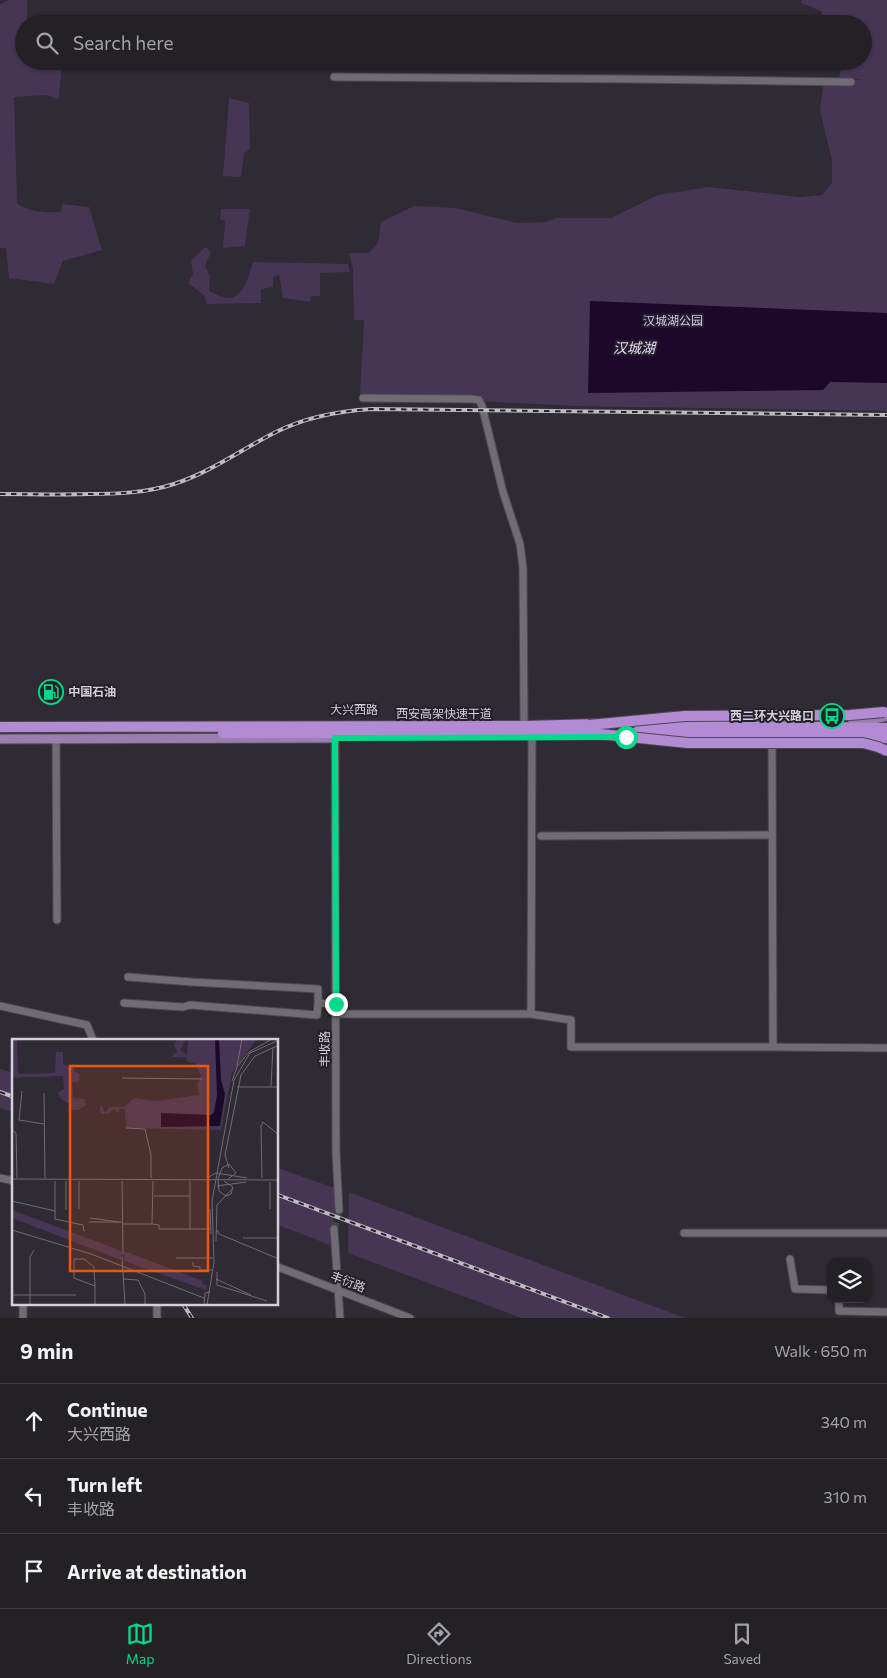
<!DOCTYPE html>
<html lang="en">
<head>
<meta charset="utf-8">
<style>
  :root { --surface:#232026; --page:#2b282e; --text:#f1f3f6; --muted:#a3a3a7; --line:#403e43; --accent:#02d98b }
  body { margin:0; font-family:Commissioner,"Noto Sans SC",sans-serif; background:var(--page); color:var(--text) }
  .controls { position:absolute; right:15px; bottom:15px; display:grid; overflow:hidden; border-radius:10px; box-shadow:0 1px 4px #0004 }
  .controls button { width:45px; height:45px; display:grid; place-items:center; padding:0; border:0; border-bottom:1px solid var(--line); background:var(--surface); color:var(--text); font:25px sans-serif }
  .stop { position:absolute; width:15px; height:15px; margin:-11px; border:4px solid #02d98b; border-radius:50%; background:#fff }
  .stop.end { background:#02d98b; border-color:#fff; box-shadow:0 1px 5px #0008 }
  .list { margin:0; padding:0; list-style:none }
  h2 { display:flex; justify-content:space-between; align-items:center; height:65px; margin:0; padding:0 20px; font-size:21px }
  h2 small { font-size:16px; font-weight:400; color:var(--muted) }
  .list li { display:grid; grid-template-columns:32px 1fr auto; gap:15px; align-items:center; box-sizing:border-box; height:75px; padding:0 20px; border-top:1px solid var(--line) }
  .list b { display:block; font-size:19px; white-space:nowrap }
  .list p { margin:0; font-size:16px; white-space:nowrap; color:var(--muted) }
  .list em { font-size:16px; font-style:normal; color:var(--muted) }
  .icon { flex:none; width:28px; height:28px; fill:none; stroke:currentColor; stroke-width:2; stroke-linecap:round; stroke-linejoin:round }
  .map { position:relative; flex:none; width:887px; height:1318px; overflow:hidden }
  .search { position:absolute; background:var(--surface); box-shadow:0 1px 4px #0004; left:15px; right:15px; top:15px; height:55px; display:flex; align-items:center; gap:12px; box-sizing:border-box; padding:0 18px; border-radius:28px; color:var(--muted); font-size:19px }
  .sheet { height:290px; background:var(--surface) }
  nav { display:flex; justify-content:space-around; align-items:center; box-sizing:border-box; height:70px; border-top:1px solid var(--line); background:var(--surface); font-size:14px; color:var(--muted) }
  nav a { display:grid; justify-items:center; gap:2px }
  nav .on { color:var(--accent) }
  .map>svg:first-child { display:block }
  .green { fill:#473556 }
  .water { fill:#1d072b }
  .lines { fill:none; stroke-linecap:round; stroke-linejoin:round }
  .minor-tunnel { stroke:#48434b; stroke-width:7; stroke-dasharray:7 3.5; stroke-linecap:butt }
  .minor-casing { stroke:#4c484f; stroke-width:9 }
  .major-casing { stroke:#4c484f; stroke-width:11 }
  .highway-casing { stroke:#4c484f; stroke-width:12 }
  .minor { stroke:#716b76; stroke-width:7 }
  .major { stroke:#997eae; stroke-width:9 }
  .highway { stroke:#b38ad4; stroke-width:10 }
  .rail-casing { stroke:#bebbc1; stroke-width:4 }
  .rail { stroke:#252129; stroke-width:2; stroke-dasharray:5.5; stroke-linecap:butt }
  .highway-bridge-casing { stroke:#4c484f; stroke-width:12; stroke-linecap:butt }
  .highway-bridge { stroke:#b38ad4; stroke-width:10 }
  .route { stroke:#02d98b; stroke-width:6 }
  .labels { text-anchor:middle; stroke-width:4; stroke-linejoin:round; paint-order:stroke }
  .park-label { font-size:12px; fill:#dcbff6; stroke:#252129 }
  .poi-label { font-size:12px; font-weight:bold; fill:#d3d0d6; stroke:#252129; text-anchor:start }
  .street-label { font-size:12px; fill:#d3d0d6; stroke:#252129 }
  .water-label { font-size:14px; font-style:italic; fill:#ead5fe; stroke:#252129 }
  .inset-road { fill:none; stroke:#716c74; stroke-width:1 }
  .view { fill:#e8590c; fill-opacity:0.15; stroke:#e8590c; stroke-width:2.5 }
  .inset-edge { fill:none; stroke:#d3d0d6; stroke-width:2.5 }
</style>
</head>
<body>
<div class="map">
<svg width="887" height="1318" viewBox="0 0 887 1318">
  <rect width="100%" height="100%" fill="#2f2a33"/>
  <path class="green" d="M9,0h18v24h-3v37h38l-3,38 -14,-4 -31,2 3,106c10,9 29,10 43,9l3,-8 26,3 13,43 -39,11 -9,23 -45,-6 -3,-30h-6v-244z
    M802,0h85v411l-313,-5 -214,-11 4,-75h-10l-1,-50 -4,-17h20l9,-10 3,-21 33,-16 41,2 62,15 29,-1 10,-4h55l47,-23 50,-8 92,10 22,-2 10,-12v-23l-12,-50 4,-30h39l-24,-3 5,-16h19v-37h-38l-4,-13 -20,-8z
    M229,98l20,5 1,46 -6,4 -3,24 -18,-1z
    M221,209h29l-5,37 -22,2 2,-27 -5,-2z
    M206,247l5,5 -6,14 5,10 -1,15c6,3 13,7 20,7 15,0 20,-24 24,-36l95,2 2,8 -30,1v23h-9l-1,6 -27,-4 -4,-23 -6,2v10l-12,2v14l-55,1 -1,-8 -17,-13 5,-9 -2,-14z
    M0,1069l14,4v55l-4,-2 2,-14 -12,-4z
    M278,1168l59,21 -7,56 -52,-20z
    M349,1192l336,126h-163l-174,-65z"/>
  <path class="water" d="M590,301l297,12v70l-57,-1 -7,8 -235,3z"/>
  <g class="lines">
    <path class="minor-tunnel" d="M334,1229l5,-19"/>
    <defs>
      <path id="minor" d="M334,77l295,2 222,3
        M363,398l109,1 7,1 3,6 21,86 17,52 3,24 1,153
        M335,738l1,414 3,58
        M56,739l1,181
        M772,739l1,308 114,1
        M541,836l231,-1
        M128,977l64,5 126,7v14
        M124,1003l59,4 7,-2 127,10 1,-12 18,1
        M0,1006l87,19 6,15
        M336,1014h195l1,-277
        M531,1014l40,6v27h202
        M0,1178l14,3
        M334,1229l6,89
        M684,1233h203
        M790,1259l5,30 36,1
        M278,1267l132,51
        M839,1299v12l48,1
        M157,1304v14
        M23,1318v-14"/>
      <path id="major" d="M852,719h23l12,-3
        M735,721l34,-1
        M0,739l332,-1"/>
      <path id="highway" d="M638,724l249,4
        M0,727l527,-1 69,-2
        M223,733h376
        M626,733l261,5"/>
    </defs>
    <use href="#minor" class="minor-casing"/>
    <use href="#major" class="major-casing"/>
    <use href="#highway" class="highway-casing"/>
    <use href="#minor" class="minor"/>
    <use href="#major" class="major"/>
    <use href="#highway" class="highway"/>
    <defs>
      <path id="rail" d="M0,494c29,0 58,1 88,0 29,0 58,-1 86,-10 37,-12 68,-35 102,-52 30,-15 63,-21 96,-23l515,6
        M0,1092l14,5
        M278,1195l330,123
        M183,1304l9,14"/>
    </defs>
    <use href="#rail" class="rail-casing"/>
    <use href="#rail" class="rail"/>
    <defs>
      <path id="highway-bridge" d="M589,725l96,-9 165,-1 34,-3
        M590,733l98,10h175l15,4 9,4"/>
    </defs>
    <use href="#highway-bridge" class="highway-bridge-casing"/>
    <use href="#highway-bridge" class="highway-bridge"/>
  </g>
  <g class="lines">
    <path class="route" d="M336,1004l-1,-266 291,-1"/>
  </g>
  <defs>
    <symbol id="fuel-ring" viewBox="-11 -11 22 22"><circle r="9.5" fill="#252129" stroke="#02d98b" stroke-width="1.5"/><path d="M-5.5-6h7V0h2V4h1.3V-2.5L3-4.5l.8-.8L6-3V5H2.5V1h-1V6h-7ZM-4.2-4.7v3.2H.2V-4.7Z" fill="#02d98b"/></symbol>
    <symbol id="bus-ring" viewBox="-11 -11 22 22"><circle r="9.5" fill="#252129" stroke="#02d98b" stroke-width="1.5"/><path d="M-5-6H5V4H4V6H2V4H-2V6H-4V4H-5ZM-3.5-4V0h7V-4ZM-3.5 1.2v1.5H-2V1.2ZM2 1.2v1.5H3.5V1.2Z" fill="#02d98b"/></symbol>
  </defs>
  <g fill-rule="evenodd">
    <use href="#fuel-ring" x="37" y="678" width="28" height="28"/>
    <use href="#bus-ring" x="818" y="702" width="28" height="28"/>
  </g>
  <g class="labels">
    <g class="park-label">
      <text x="673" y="325">汉城湖公园</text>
    </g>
    <g class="poi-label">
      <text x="68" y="696">中国石油</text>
      <text x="814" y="720" text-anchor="end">西二环大兴路口</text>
    </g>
    <g class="street-label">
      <text x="354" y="714">大兴西路</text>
      <text x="444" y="718">西安高架快速干道</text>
      <text transform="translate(325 1049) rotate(-90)" y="4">丰收路</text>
      <text transform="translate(348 1282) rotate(21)" y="4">丰衍路</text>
    </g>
    <g class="water-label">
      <text x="634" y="353">汉城湖</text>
    </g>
  </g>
  <g transform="translate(12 1039)">
    <rect width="266" height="266" fill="#2f2a33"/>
    <path d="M0,0h5l1,35 37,-1 1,-21h7v12l7,3 4,-4v8l6,3 -1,8h-7l1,16 11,1 2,6 -8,5h-7v-5l-11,-7 -2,-6 6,-3 -1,-13 -51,2zM139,0h35l-6,11 7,5 1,-16h69l-25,34 -11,57 -95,-2 -1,-19h-5l-2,4 -5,-4 -3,4 -8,1 -3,-4 3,-5 3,8 4,-6h15l10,-9 21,3 44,-6 -2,-11 4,-8 -6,-13 -7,-1 -2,-5h-15l6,-5 -3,-7 3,-5zM0,171l110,41 -1,9 -109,-42zM112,212l79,30 -1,3 5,1 -1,5 -82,-29z" fill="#473556"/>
    <path d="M203,0h4l2,41 4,14 -5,32 -59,1v-14l50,2 3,-3 3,-17z" fill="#1d072b"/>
    <path class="inset-road" d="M225,27l5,-27M110,39l80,1M220,42l5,-14 12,-15 23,-13M259,47l2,-39M225,48h42M10,52l-3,29 25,4M32,54l1,85M114,89l19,1 6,26v23M0,91l4,3 1,45M217,129l-4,-13 16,-80 14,-19 24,-11M195,139l9,-5 31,5M250,139l-1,-52 2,-4 16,13M0,140l267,1M43,142v38l28,6 1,6M54,142v29M67,142v28M110,142l1,73M178,142v48h20M212,142l9,6 -2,7 -5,2 -7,-5 -1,-12 4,-11 7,-4 7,9 -8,6M258,143v27M205,147l29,-4M142,157h36M0,162l43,10M198,170l1,25M78,179l29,4M77,183h33M110,185h30l1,-43M140,185l7,1v4h31M0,191l79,24 113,44M205,191l2,4 60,25M231,199h36M204,202l1,-36 16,-17M110,218l3,48M164,219h37M181,223v4l7,1v3h12M205,233v13l50,16M111,240l15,1 7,14v11M204,240l35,16M83,247l-21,-8v-19h10l10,8 1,19v19M0,256h64M18,266v-48l4,-7M192,266l1,-12 5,-1M195,266l7,-43 -2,-61 22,-121 16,-27 29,-13"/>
    <path class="view" d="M58,27h138v205h-138z"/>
    <rect width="266" height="266" class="inset-edge"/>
  </g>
</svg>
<div class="controls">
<button><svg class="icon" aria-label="layers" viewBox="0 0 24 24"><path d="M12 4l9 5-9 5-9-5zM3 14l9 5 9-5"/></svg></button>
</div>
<div class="stop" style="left:626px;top:737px"></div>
<div class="stop end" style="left:336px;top:1004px"></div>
<div class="search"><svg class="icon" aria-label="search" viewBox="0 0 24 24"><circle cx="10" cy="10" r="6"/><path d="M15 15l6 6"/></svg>Search here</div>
</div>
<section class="sheet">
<h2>9 min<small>Walk · 650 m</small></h2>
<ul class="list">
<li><svg class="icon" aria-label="ahead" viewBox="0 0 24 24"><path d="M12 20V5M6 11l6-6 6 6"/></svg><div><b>Continue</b><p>大兴西路</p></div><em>340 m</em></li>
<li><svg class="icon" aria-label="left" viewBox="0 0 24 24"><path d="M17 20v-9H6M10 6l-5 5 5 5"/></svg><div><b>Turn left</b><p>丰收路</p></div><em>310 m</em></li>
<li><svg class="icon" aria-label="arrive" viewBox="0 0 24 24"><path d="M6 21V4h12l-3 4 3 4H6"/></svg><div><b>Arrive at destination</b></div></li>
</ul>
</section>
<nav>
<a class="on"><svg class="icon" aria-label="map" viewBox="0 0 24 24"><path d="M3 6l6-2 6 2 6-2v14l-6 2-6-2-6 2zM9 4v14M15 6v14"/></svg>Map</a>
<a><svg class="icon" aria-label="directions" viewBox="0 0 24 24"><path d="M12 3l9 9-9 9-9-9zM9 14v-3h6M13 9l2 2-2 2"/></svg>Directions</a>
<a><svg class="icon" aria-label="saved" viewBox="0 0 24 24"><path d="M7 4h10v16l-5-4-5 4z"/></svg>Saved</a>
</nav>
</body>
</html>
